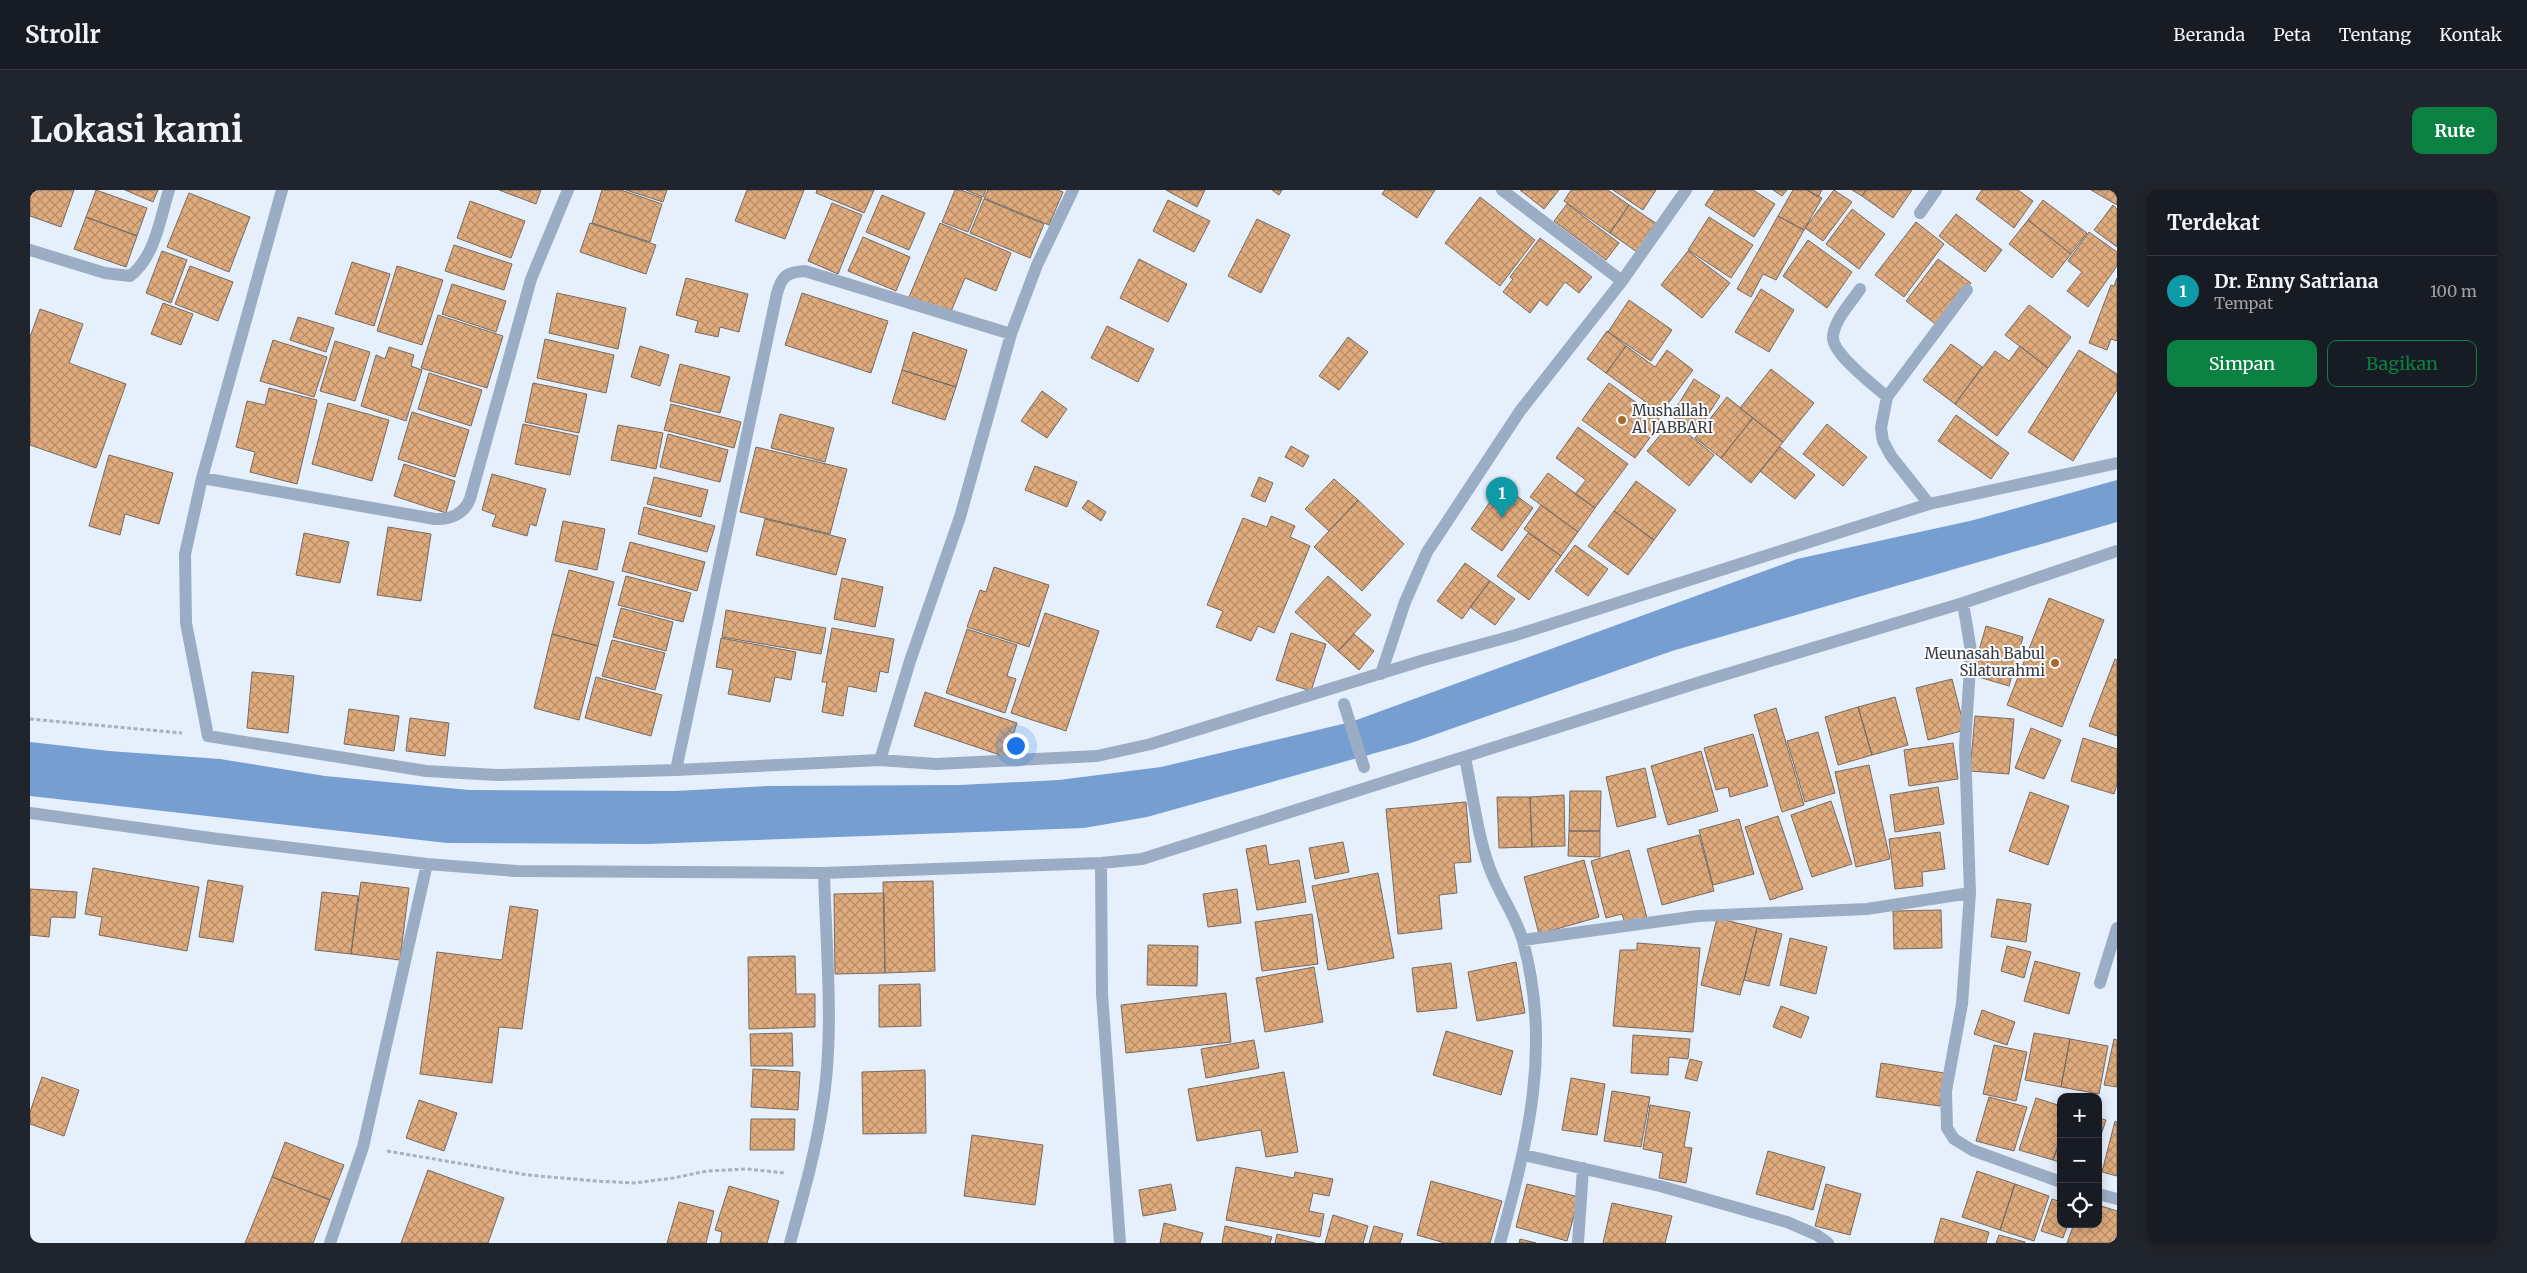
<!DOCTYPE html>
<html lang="id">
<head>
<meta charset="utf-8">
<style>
  :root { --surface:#171b24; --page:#20242c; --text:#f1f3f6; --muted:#9ea1a6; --line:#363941; --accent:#0b8043 }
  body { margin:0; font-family:Merriweather,serif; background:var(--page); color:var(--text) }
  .controls { position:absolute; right:15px; bottom:15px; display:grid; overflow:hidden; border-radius:10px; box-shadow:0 2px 12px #0003 }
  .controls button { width:45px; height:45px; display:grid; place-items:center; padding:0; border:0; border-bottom:1px solid var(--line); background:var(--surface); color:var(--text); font:25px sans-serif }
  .you { position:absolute; left:985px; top:555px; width:18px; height:18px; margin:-12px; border:4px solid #fff; border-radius:50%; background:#1a73e8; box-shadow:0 0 0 8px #1a73e833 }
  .badge { display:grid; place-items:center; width:32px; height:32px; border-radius:50%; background:var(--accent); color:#fff; font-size:16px; font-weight:700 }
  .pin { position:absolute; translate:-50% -41px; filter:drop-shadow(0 1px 2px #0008) }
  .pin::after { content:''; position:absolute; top:26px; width:18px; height:15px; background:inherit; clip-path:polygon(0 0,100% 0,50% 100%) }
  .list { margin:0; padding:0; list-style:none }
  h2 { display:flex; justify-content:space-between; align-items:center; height:65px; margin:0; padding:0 20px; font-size:21px }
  h2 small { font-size:16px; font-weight:400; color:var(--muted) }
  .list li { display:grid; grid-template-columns:32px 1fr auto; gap:15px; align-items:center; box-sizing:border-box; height:70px; padding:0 20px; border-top:1px solid var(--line) }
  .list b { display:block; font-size:19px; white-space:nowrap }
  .list p { margin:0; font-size:16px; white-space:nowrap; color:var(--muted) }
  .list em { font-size:16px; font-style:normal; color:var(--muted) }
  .actions { display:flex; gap:10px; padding:15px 20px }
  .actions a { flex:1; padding:11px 0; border:1px solid var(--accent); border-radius:10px; text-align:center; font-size:18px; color:var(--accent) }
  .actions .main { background:var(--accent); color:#fff }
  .icon { flex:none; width:28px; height:28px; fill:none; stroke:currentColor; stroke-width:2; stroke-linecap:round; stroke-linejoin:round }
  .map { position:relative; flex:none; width:2087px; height:1053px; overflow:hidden; border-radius:10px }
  header { display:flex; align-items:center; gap:30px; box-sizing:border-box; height:70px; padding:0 25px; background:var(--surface); border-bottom:1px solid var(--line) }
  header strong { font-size:24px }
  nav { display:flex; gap:28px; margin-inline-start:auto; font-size:18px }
  .intro { display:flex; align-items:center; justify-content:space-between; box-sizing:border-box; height:120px; padding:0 30px }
  h1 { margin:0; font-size:35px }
  .button { padding:12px 22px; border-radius:10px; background:var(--accent); color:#fff; font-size:18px; font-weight:700 }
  main { display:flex; gap:30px; padding:0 30px }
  aside { flex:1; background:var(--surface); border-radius:10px; box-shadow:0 2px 12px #0003 }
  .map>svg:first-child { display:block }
  .water { fill:#769ed0 }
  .building { fill:url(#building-cross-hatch); stroke:#776b62 }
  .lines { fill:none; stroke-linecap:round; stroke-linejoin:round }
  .path { stroke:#a9b1ba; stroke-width:3; stroke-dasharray:4 2.5; stroke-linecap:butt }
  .minor { stroke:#9badc4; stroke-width:12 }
  .poi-dot { fill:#a76a2e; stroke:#fafcff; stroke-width:2 }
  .labels { text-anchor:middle; stroke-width:4; stroke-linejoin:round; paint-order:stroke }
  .poi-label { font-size:15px; fill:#373b40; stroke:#fafcff; text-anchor:start }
</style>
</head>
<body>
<header>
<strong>Strollr</strong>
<nav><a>Beranda</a><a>Peta</a><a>Tentang</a><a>Kontak</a></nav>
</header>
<div class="intro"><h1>Lokasi kami</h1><a class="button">Rute</a></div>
<main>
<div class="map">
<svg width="2087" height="1053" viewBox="0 0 2087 1053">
  <defs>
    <pattern id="building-cross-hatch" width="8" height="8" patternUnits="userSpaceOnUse" patternTransform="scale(1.25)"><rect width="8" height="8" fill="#e0ab7d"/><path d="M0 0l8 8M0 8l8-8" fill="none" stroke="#b68c68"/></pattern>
  </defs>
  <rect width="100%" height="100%" fill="#e6f0fc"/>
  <path class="water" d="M2087,290v42l-445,129 -261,92 -264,74 -63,11 -437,16 -200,-1 -417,-47v-54l79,9 111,8 105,17 144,14 206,1 92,-5 193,-1 99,-5 102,-13 190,-45 446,-163 177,-39z"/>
  <path class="building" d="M0,0h44l-13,37 -31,-11z
    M66,0l51,18 -10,28 -51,-19z
    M95,0h33l-5,12z
    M469,0h42l-5,14z
    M572,0h19l41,14 -12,38 -58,-19z
    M596,0h41l-4,12z
    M717,0h57l-19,49 -50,-18z
    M787,0h57l-10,23 -48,-20z
    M925,0h6l21,8 -14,34 -26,-10z
    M936,0h20l-3,7z
    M958,0h70l5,2 -14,33 -65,-27z
    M1136,0h39l-8,17z
    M1242,0h10l-3,5z
    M1355,0h50l-18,28 -35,-24z
    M1490,0h39l-15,19z
    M1541,0h37l21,15 -19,28 -46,-32z
    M1583,0h43l-13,20z
    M1685,0h38l22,14 -21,33 -49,-32z
    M1743,0h14l-5,6z
    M1763,0h14l15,8 -18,32 -26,-14z
    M1777,0h15l-4,7z
    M1804,0l18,12 -29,39 -18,-13z
    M1822,0h14l-4,6z
    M1836,0h46l-19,28 -31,-22z
    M1952,0h36l15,11 -19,27 -38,-29z
    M2061,0h26v15z
    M159,3l61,24 -21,55 -62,-25z
    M852,5l43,18 -16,37 -43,-18z
    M1450,7l55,43 -35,46 -55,-43z
    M954,9l60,25 -14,34 -60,-25z
    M1138,10l42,21 -16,31 -41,-21z
    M2013,10l44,33 -16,21 -43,-34z
    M440,11l55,20 -14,37 -54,-20z
    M802,13l30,12 -24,59 -30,-13z
    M1537,14l52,39 -13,17 -52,-39z
    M1599,15l28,19 -20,28 -27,-19z
    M2083,15l4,4v38l-23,-17z
    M1822,19l33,25 -26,35 -33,-25z
    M1926,24l46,36 -17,22 -46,-36z
    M1748,26l26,14 -28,50 -13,-6 -12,23 -14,-8z
    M56,27l51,19 -11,31 -52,-18z
    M1679,27l44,28 -22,33 -43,-28z
    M1227,29l33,16 -29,58 -33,-17z
    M1998,30l43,34 -19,24 -43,-34z
    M1886,32l28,22 -40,53 -29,-22z
    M560,33l66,22 -10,29 -66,-22z
    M910,33l71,30 -15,38 -31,-13 -15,36 -41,-17z
    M2059,42l28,20v14l-29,41 -21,-16 15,-19 -14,-11z
    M833,47l47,20 -14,34 -48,-20z
    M1510,48l52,39 -13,16 -14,-11 -18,24 -7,-6 -10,13 -27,-21 10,-13 -3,-2z
    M1778,50l44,32 -25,36 -44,-32z
    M424,55l58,19 -8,26 -59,-19z
    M132,61l25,9 -16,43 -25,-10z
    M1658,61l42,32 -28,35 -41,-33z
    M1109,69l48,25 -19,38 -48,-24z
    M1908,69l33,24 -33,43 -32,-25z
    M322,72l38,12 -16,52 -39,-12z
    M160,76l43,16 -15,39 -43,-17z
    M367,76l46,14 -21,65 -45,-14z
    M656,88l62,16 -9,38 -19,-5 -2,10 -23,-5 3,-11 -22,-6z
    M2087,88v63l-6,-2 -4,11 -18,-7 22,-58 3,1z
    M422,94l54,17 -10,31 -54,-18z
    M1731,99l33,21 -25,42 -34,-20z
    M527,103l69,15 -8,41 -69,-16z
    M772,103l86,28 -17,52 -86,-28z
    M1599,110l43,30 -21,31 -43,-29z
    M133,113l30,11 -12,31 -30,-11z
    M1999,115l42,32 -23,31 -43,-33z
    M10,119l43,15 -14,39 57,21 -30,84 -66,-23v-108z
    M408,125l65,21 -16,52 -66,-20z
    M268,127l36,11 -8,24 -36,-12z
    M1077,136l47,23 -16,33 -47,-24z
    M1577,141l19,15 -20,27 -19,-14z
    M883,142l54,18 -11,37 -54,-17z
    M1318,147l20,15 -29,38 -20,-14z
    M515,149l69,16 -8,38 -69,-15z
    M243,150l54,17 -13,40 -54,-16z
    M305,151l35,11 -15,49 -35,-10z
    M1921,154l31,23 -27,37 -32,-24z
    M610,156l29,9 -9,31 -29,-9z
    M1596,156l29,21 12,-17 26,20 -32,43 -55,-40z
    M1990,156l28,22 -51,68 -42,-32 40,-53 14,10z
    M359,157l25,8 -3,11 11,4 -16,51 -45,-15 15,-51 9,4z
    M2049,160l38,24v16l-44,71 -45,-29z
    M650,174l50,13 -10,36 -50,-12z
    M1741,179l43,34 -31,39 -43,-34z
    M872,180l54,17 -11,33 -53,-17z
    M399,183l53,17 -11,36 -53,-17z
    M1664,189l26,17 -23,36 -26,-16z
    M503,193l54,11 -8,39 -54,-11z
    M1579,193l53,38 -27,37 -53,-38z
    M239,198l48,12 -20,84 -47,-12 5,-20 -19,-5 11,-46 18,4z
    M1012,201l25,18 -20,29 -26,-17z
    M1697,207l26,21 -32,40 -26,-20z
    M298,213l61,17 -17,61 -60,-17z
    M641,214l70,18 -7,26 -70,-18z
    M382,222l57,18 -14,47 -57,-18z
    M750,224l54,14 -9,34 -54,-14z
    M1926,225l53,38 -18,26 -53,-38z
    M1723,228l30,24 -32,41 -30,-25z
    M1642,231l42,34 -25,31 -42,-35z
    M493,234l55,12 -8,39 -55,-11z
    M1797,234l40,33 -24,29 -40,-32z
    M588,235l45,8 -7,36 -45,-9z
    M1548,237l50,37 -33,44 -20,-14 11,-14 -30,-22z
    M638,244l60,16 -8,32 -60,-15z
    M1261,256l18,10 -6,11 -18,-10z
    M726,257l91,22 -17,65 -90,-22z
    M1750,257l35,28 -20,24 -35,-28z
    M79,265l64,18 -14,51 -34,-10 -5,21 -31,-9z
    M374,274l51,17 -9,32 -52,-17z
    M1005,276l42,16 -10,25 -42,-17z
    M1518,283l47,35 -17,24 -48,-35z
    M462,284l54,15 -10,37 -6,-2 -3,12 -35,-10 4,-11 -14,-5z
    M624,287l54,13 -7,27 -54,-13z
    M1229,287l14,6 -8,19 -14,-6z
    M1304,289l24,21 -29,31 -24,-22z
    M1606,291l40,29 -22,30 -40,-29z
    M1472,295l31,23 -31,43 -31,-22z
    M1058,310l18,12 -5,9 -19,-13z
    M1328,310l46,44 -42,47 -48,-44z
    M1511,315l37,27 -17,24 -37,-27z
    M614,317l71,19 -8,26 -69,-18z
    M1584,321l40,29 -26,35 -40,-29z
    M1241,326l24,10 -5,11 20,9 -36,87 -16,-7 -7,15 -35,-14 7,-16 -16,-6 36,-87 24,9z
    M735,329l81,20 -10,36 -80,-20z
    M533,331l42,8 -8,41 -42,-9z
    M358,337l43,7 -10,67 -44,-6z
    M274,343l45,9 -9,41 -44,-8z
    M1498,343l33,23 -32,44 -32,-24z
    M600,352l75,20 -8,29 -75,-20z
    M1545,355l33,24 -20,27 -33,-25z
    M1435,373l25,18 -28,38 -25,-18z
    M964,377l55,18 -20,62 -62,-20 13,-37 6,2z
    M539,380l45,12 -16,64 -46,-12z
    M596,386l65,17 -8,29 -65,-17z
    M1298,386l43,39 -33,36 -43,-39z
    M812,388l41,9 -8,40 -41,-8z
    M1460,391l25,18 -20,26 -25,-18z
    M2019,408l55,22 -42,107 -55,-22z
    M591,418l52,14 -7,29 -53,-14z
    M696,420l100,18 -5,26 -99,-17z
    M1015,423l54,18 -33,100 -55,-18z
    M1956,436l37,11 -14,49 -37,-11z
    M802,438l62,11 -6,34 -8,-2 -4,21 -28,-6 -5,30 -21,-4 5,-30h-5z
    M937,439l50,16 -10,31 9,3 -11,34 -59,-20z
    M1261,443l35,11 -15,47 -35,-11z
    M522,444l46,12 -19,74 -45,-12z
    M1324,444l20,17 -15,19 -21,-19z
    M691,448l75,14 -5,28 -16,-3 -5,25 -42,-8 5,-24 -17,-3z
    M582,450l53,13 -10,37 -53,-14z
    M2085,469l2,1v76l-28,-10z
    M222,482l42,4 -6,57 -41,-5z
    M566,487l66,18 -11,41 -66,-18z
    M1922,489l13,51 -37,10 -12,-52z
    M895,502l92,31 -11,34 -92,-31z
    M1865,507l13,48 -36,10 -14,-48z
    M1828,517l14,48 -34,10 -13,-48z
    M1746,518l28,97 -22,7 -28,-97z
    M319,519l50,7 -5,35 -50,-7z
    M1945,526l39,3 -5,55 -39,-3z
    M380,528l39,5 -4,33 -39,-5z
    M2001,538l30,12 -17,39 -29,-11z
    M1788,542l17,61 -30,9 -18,-61z
    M1723,544l15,52 -38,11 -2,-10 -12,3 -12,-42z
    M2053,548l34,11v35l-3,10 -43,-13z
    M1923,553l5,36 -49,7 -5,-36z
    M1671,561l17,60 -50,14 -17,-59z
    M1839,575l21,94 -34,8 -21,-95z
    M1615,578l11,49 -39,10 -11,-50z
    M1908,597l6,37 -49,8 -5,-37z
    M1540,601h31l-1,40h-31z
    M2000,602l39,14 -21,59 -39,-14z
    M1534,605l1,51 -33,1 -2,-50z
    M1467,607h33l2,50 -33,1z
    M1801,611l21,63 -40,13 -21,-62z
    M1436,612l5,60 -17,1 3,30 -18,2 3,34 -44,5 -12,-125z
    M1748,626l25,73 -33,11 -25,-73z
    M1709,629l15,55 -41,11 -14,-55z
    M1539,641h31v26l-32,-1z
    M1910,642l5,37 -23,3 1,14 -28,3 -6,-50z
    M1669,645l15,56 -52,14 -15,-56z
    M1313,652l6,30 -34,7 -6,-31z
    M1236,655l3,20 30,-5 7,42 -49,8 -11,-61z
    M1599,660l18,68 -22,6 -3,-10 -16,4 -15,-57z
    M1554,670l15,57 -60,17 -15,-57z
    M63,678l106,19 -12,64 -88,-16 3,-18 -17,-3z
    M1348,683l16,85 -66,12 -16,-84z
    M178,690l35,6 -10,56 -34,-5z
    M903,691l2,90 -50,2 -2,-91z
    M331,692l48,6 -9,72 -49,-6z
    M0,699l47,3 -2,26 -24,-1 -2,20 -19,-2z
    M1207,699l4,34 -33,4 -5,-33z
    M292,702l36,4 -7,58 -36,-4z
    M854,703l1,80 -50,1 -1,-80z
    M1967,709l34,5 -5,38 -35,-5z
    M480,716l28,4 -16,119 -23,-2 -7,56 -72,-9 17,-122 65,8z
    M1911,720l1,38 -48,1 -1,-38z
    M1282,724l6,50 -56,7 -7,-49z
    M1687,728l40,10 -17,67 -39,-10z
    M1727,738l25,6 -13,52 -25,-6z
    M1760,748l37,9 -11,47 -36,-9z
    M1607,753l63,5 -7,84 -80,-6 7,-76h17z
    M1118,755l50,1 -1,40 -50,-1z
    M1977,756l24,6 -7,26 -23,-7z
    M765,766l1,38h19v33l-66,2 -1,-72z
    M2005,771l45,12 -11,41 -45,-13z
    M1486,772l9,51 -48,8 -9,-49z
    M1421,773l6,45 -40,4 -5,-44z
    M1284,777l9,55 -58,10 -9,-54z
    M890,794l1,42 -42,1v-42z
    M1196,803l5,49 -105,11 -5,-48z
    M1751,816l28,11 -8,21 -28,-11z
    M1952,820l33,12 -8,23 -33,-11z
    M1416,841l67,20 -12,44 -68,-20z
    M762,843l1,33h-42l-1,-32z
    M2004,843l36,6 -9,48 -36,-7z
    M1603,845l57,4 -2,20 -19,-2 -1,18 -37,-2z
    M2040,849l38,7 -9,48 -38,-7z
    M2084,849l3,1v47l-13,-2z
    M1224,850l5,28 -53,10 -5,-29z
    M1964,855l33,7 -11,49 -33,-7z
    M1660,869l12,3 -5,19 -12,-3z
    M1851,873l63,10 -4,33 -64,-9z
    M723,879l47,3 -2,38 -47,-3z
    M895,880l1,63 -63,1 -1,-62z
    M1254,882l14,80 -32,5 -5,-27 -64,11 -9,-52z
    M12,887l37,13 -15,46 -34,-12v-12z
    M1541,888l34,6 -8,51 -35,-5z
    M1582,901l38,6 -9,50 -37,-6z
    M1959,907l38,10 -13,44 -38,-10z
    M2006,908l25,8v31l-8,23 -34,-10z
    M389,910l38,13 -13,38 -38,-13z
    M1620,915l40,7 -6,35 8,1 -6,35 -27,-5 4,-25 -20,-4z
    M2068,928l8,2 -8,24z
    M721,929h44l-1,31h-44z
    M2085,931l2,1v54l-15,-4z
    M942,945l71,10 -8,60 -71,-9z
    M2031,947v26l-8,-3z
    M255,952l59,23 -14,35 -58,-23z
    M1738,961l57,16 -12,43 -57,-16z
    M1206,977l58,11 1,-6 38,7 -4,17 -16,-3 -4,18 15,3 -4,23 -94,-17z
    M398,980l76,28 -16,45h-87z
    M1947,981l38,13 -15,46 -38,-13z
    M242,987l58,23 -17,43h-68z
    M1401,991l71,20 -12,42h-45l-28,-8z
    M1141,994l5,26 -33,6 -4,-26z
    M1497,994l52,13 -12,44 -51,-14z
    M1796,994l35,10 -11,41 -35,-9z
    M1985,994l34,12 -15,45 -34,-11z
    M699,996l50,15 -12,42h-47l2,-11 -7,-2z
    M2022,1009l9,3v22h7l-5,14 -22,-7z
    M649,1012l35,9 -8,32h-39z
    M1582,1013l60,13 -7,27h-62z
    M2068,1015l19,6v32h-50l7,-19h24z
    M1303,1025l35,11 -5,17h-38z
    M1911,1028l48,14 -3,11h-52z
    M1134,1033l39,10 -3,10h-40z
    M1195,1036l47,11 -2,6h-48z
    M1344,1036l29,8 -3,9h-31z
    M1247,1044l38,9h-40z
    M1969,1045l26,7v1h-29z
    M1490,1049l16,4h-17z"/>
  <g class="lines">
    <path class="path" d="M0,529l152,14
      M357,961l141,24 68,6 38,2 39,-5 34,-7 40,-2 38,4"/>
    <path class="minor" d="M252,0l-80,288 -17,76 1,69 22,113 218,35 71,4 179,-5 204,-10 56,4 161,-8 54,-12 273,-84 92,-25 413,-131 188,-41
      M1472,0l120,91
      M1890,23l16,-23
      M0,60l75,23 25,3c25,-19 30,-57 39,-86
      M1830,99c-9,14 -26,31 -27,48 -1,17 41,48 54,60
      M172,288l233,41c15,1 29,-5 35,-20l61,-220 37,-89
      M1899,314l-38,-48 -8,-15 -2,-13 6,-31 80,-107
      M1933,413l8,48 -6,95 5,147 -8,111 -16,87 1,37 7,11 18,11 89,32
      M1351,484l24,-72 22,-50 93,-141 102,-130 64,-91
      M1314,514l20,63
      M1435,568c8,37 12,76 25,111 9,25 26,47 33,72 29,107 5,199 -23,302
      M850,570l30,-99 50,-144 51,-183 26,-69 36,-75
      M646,580l101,-477c5,-18 11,-21 28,-22l206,63
      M0,623l188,26 209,25 89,7 308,2 277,-10 41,-4 555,-176 266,-80 154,-52
      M1071,673l1,131 18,249
      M1493,750l175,-24 169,-7 103,-16
      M2070,793l17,-55
      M1494,965l136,31 127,36 30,13 11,8
      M2068,1004l19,5
      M300,1053l33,-96 64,-283
      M760,1053c12,-44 25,-88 32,-134 13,-75 4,-160 2,-236
      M1548,1053l5,-75"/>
  </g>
  <g class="poi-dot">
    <circle cx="1592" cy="230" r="5"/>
    <circle cx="2025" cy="473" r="5"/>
  </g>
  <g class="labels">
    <g class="poi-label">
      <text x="1602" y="226">Mushallah<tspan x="1602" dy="17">Al JABBARI</tspan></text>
      <text x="2015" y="469" text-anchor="end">Meunasah Babul<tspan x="2015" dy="17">Silaturahmi</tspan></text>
    </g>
  </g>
</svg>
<div class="controls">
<button>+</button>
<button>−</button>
<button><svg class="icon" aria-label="locate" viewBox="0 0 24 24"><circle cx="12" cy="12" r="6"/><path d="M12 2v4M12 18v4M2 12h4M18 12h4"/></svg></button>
</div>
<div class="you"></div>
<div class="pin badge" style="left:1472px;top:328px;background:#0f9aa8">1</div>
</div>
<aside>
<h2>Terdekat<small></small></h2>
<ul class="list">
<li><span class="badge" style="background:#0f9aa8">1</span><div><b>Dr. Enny Satriana</b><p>Tempat</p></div><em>100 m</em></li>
</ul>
<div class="actions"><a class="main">Simpan</a><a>Bagikan</a></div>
</aside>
</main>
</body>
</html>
